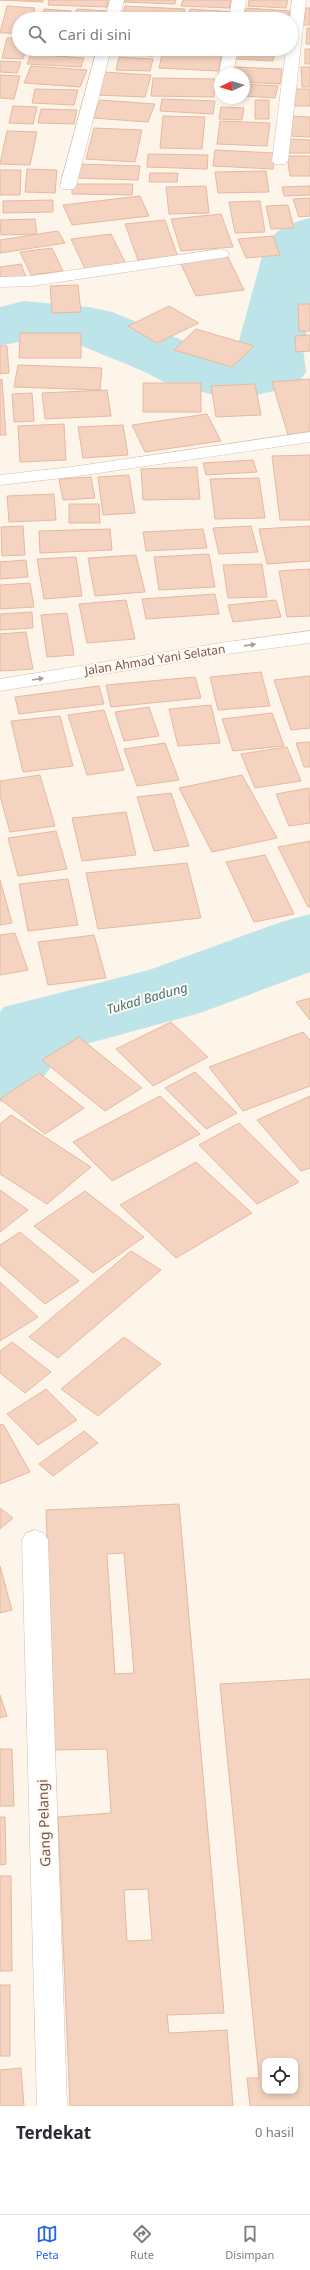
<!DOCTYPE html>
<html lang="id">
<head>
<meta charset="utf-8">
<style>
  :root { --surface:#fff; --page:#f2f2f3; --text:#2b2b33; --muted:#7c7c81; --line:#e1e1e2; --accent:#2563eb }
  body { margin:0; font-family:"Noto Sans",sans-serif; background:var(--page); color:var(--text) }
  .controls { position:absolute; right:12px; bottom:12px; display:grid; overflow:hidden; border-radius:8px; box-shadow:0 2px 6px #0003 }
  .controls button { width:36px; height:36px; display:grid; place-items:center; padding:0; border:0; border-bottom:1px solid var(--line); background:var(--surface); color:var(--text); font:20px sans-serif }
  .compass { position:absolute; left:214px; top:68px; width:36px; height:36px; border-radius:50%; background:var(--surface); box-shadow:0 2px 6px #0003; rotate:266deg }
  .list { margin:0; padding:0; list-style:none }
  h2 { display:flex; justify-content:space-between; align-items:center; height:52px; margin:0; padding:0 16px; font-size:17px }
  h2 small { font-size:13px; font-weight:400; color:var(--muted) }
  .icon { flex:none; width:22px; height:22px; fill:none; stroke:currentColor; stroke-width:2; stroke-linecap:round; stroke-linejoin:round }
  .map { position:relative; flex:none; width:310px; height:2106px; overflow:hidden }
  .search { position:absolute; background:var(--surface); box-shadow:0 2px 6px #0003; left:12px; right:12px; top:12px; height:44px; display:flex; align-items:center; gap:10px; box-sizing:border-box; padding:0 14px; border-radius:22px; color:var(--muted); font-size:15px }
  .sheet { height:108px; background:var(--surface) }
  nav { display:flex; justify-content:space-around; align-items:center; box-sizing:border-box; height:56px; border-top:1px solid var(--line); background:var(--surface); font-size:11px; color:var(--muted) }
  nav a { display:grid; justify-items:center; gap:2px }
  nav .on { color:var(--accent) }
  .map>svg:first-child { display:block }
  .lines { fill:none; stroke-linecap:round; stroke-linejoin:round }
  .river { fill:#bde4e8; fill-rule:evenodd }
  .building { fill:#f4d3c0; stroke:#e7b8a0; fill-rule:evenodd }
  .minor-casing { stroke:#d3beb1; stroke-width:1 }
  .secondary-casing { stroke:#d6beae; stroke-width:1 }
  .minor { fill:#fff; fill-rule:evenodd }
  .secondary { fill:#fff; fill-rule:evenodd }
  .oneway { fill:#af9c93 }
  .labels { text-anchor:middle; stroke-width:4; stroke-linejoin:round; paint-order:stroke }
  .street-label { font-size:12px; fill:#795a4b; stroke:#fff9f1 }
  .water-label { font-size:13px; font-style:italic; fill:#3e767e; stroke:#fff9f1 }
  .near-street-label { font-size:14px; fill:#795a4b; stroke:#fff9f1 }
</style>
</head>
<body>
<div class="map">
<svg width="310" height="2106" viewBox="0 0 310 2106">
  <rect width="100%" height="100%" fill="#fdf5ea"/>
  <g class="lines">
    <path class="river" d="M310,218v99l-7,31 3,24 -10,14 -62,14 -70,-18 -21,-11 -66,-27 -50,-4 -27,6v-39l24,-6 65,6 23,5 77,31 21,11 24,6 5,-1 -2,-11 28,-102c13,-19 23,-22 45,-28z
      M310,914v58l-110,41 -136,37 -33,43 -31,9v-90l4,-5 145,-37 132,-48z"/>
  </g>
  <path class="building" d="M0,0h43v2z
    M49,0h59l-1,7 -59,-2z
    M123,0h53l-1,4 -52,-2z
    M183,0h48l-2,8 -48,-2z
    M249,0h39l-2,8 -38,-2z
    M7,6l28,2 -3,11h-13v14h-19z
    M125,6l60,3 -3,10h-61z
    M246,8l44,3 -2,8h-45z
    M306,8h4v17h-7z
    M44,9l27,2 -3,8h-27z
    M77,9l31,2 -2,8h-32z
    M190,9l45,3 -2,7h-46z
    M307,28h3v16h-4z
    M7,38h12v11h7l-3,10 -21,-1z
    M111,49h44l-2,7 -43,-2z
    M238,49h37l-2,12 -37,-2z
    M305,49h5v15h-5z
    M163,50l59,3 -4,18 -59,-3z
    M31,54l53,4 -3,9 -54,-3z
    M119,57l34,2 -3,12 -34,-1z
    M0,61l21,1 -4,11 -17,-1z
    M31,66l56,4 -7,17 -56,-4z
    M235,67l47,2 -2,15 -36,-2v-8h-11z
    M301,67h9v20h-8z
    M103,72l48,3 -6,22 -48,-2z
    M0,75l20,1 -6,23 -14,-1z
    M153,78l62,1 -1,18 -63,-1z
    M244,84l34,2 -3,12 -31,-2z
    M35,89l43,1 -4,15 -42,-2z
    M294,89h16v17h-15z
    M162,99l53,2 -2,13 -53,-3z
    M100,100l55,4 -7,18 -55,-4z
    M255,100h14v19h-14z
    M13,106l24,1 -4,17 -24,-1z
    M221,107l23,1 -2,12 -23,-1z
    M41,109l36,1 -3,14 -36,-1z
    M163,116l42,1 -3,32 -42,-1z
    M290,116l20,1v20l-21,-1z
    M220,121l50,2 -3,23 -50,-2z
    M94,128l48,2 -7,32 -49,-3z
    M7,131l30,1 -7,33 -30,-1z
    M289,139l21,1v13h-21z
    M215,150l60,3 -2,16 -60,-3z
    M148,154l60,1 -1,14 -60,-2z
    M287,156h23v20h-20z
    M79,164l61,2 -2,14 -61,-2z
    M27,169l30,1 -2,23 -30,-1z
    M0,170h21l-1,25h-20z
    M266,171l3,21 -51,1 -3,-21z
    M150,173h28l-1,9h-28z
    M72,184h61l-1,11 -60,-1z
    M206,186l3,27 -40,1 -3,-27z
    M310,186v9l-26,1 -2,-9z
    M140,196l9,20 -77,9 -9,-20z
    M310,198v18l-11,1 -6,-18z
    M53,200v12l-50,1v-12z
    M260,201l5,31 -30,1 -6,-31z
    M288,205l6,23 -23,1 -5,-23z
    M221,214l12,33 -52,4 -10,-32z
    M35,219l2,15 -36,1 -1,-15z
    M165,220l13,37 -40,3 -13,-36z
    M58,231l7,12 -65,10v-13z
    M111,234l16,32 -41,5 -15,-32z
    M273,236l7,19 -34,3 -8,-19z
    M52,248l11,23 -32,4 -11,-23z
    M227,255l17,35 -48,6 -17,-36z
    M21,264l5,13 -26,2v-12z
    M78,285l3,27 -29,1 -2,-27z
    M298,304h12v27h-11z
    M169,306l30,17 -42,20 -29,-17z
    M196,329l58,17 -22,21 -58,-17z
    M20,333h61v25h-62z
    M310,335v16l-14,1 -1,-16z
    M0,346h7l2,27 -9,1z
    M18,365l84,3 -2,22 -86,-3z
    M2,379l4,56h-6v-55z
    M310,379v54l-22,2 -16,-53z
    M143,383h58v29h-58z
    M255,384l6,31 -45,2 -5,-31z
    M107,390l4,26 -66,3 -3,-26z
    M32,393l2,28 -20,1 -2,-28z
    M207,414l14,27 -76,11 -13,-27z
    M64,424l2,36 -46,2 -2,-36z
    M123,425l5,30 -45,3 -5,-31z
    M310,455v65h-30l-8,-64z
    M253,460l4,12 -51,3 -3,-12z
    M197,467l3,32 -57,1 -2,-31z
    M129,475l6,38 -32,2 -5,-38z
    M91,477l4,21 -32,2 -4,-21z
    M259,478l6,40 -50,1 -5,-40z
    M54,494l2,26 -47,2 -2,-26z
    M69,504h30l1,19h-31z
    M23,526l2,29 -23,1 -1,-29z
    M251,526l7,26 -39,2 -6,-26z
    M310,526v35l-43,3 -8,-35z
    M110,529l2,21 -72,3 -1,-22z
    M203,529l4,19 -61,3 -3,-19z
    M209,554l6,33 -56,3 -5,-33z
    M136,555l9,37 -50,4 -7,-38z
    M76,557l6,39 -38,3 -7,-40z
    M26,560l2,17 -28,2v-17z
    M262,564l5,33 -39,1 -5,-33z
    M310,569v47l-23,1 -8,-46z
    M30,583l4,24 -34,2v-24z
    M215,594l4,20 -73,5 -4,-20z
    M126,600l9,39 -48,4 -8,-39z
    M276,600l5,17 -48,5 -5,-17z
    M32,612l1,16 -33,2v-16z
    M67,613l7,42 -27,2 -6,-42z
    M26,632l7,37 -33,2v-37z
    M261,672l9,34 -52,4 -8,-33z
    M310,676v52l-19,2 -17,-50z
    M195,677l6,21 -90,9 -5,-22z
    M99,686l5,18 -85,10 -4,-17z
    M211,705l9,38 -42,3 -9,-37z
    M149,707l10,29 -35,5 -9,-29z
    M104,710l20,60 -37,5 -19,-60z
    M272,713l12,33 -51,5 -11,-32z
    M60,716l13,50 -50,6 -12,-51z
    M310,742v25h-6l-8,-24z
    M165,743l14,37 -42,6 -13,-37z
    M287,747l14,34 -46,7 -14,-34z
    M40,775l15,51 -45,6 -10,-36v-15z
    M242,775l35,63 -65,14 -33,-64z
    M309,788l1,35 -21,3 -13,-32z
    M171,793l18,53 -35,5 -17,-54z
    M126,812l10,43 -54,6 -10,-43z
    M56,831l11,38 -49,7 -10,-38z
    M310,841v66h-2l-30,-60z
    M265,855l29,59 -40,8 -28,-60z
    M187,863l14,55 -103,11 -12,-56z
    M68,879l10,46 -50,6 -9,-47z
    M0,880l12,43 -12,2z
    M15,933l13,37 -28,5v-40z
    M94,935l12,43 -58,7 -10,-43z
    M310,998v22l-14,-18z
    M171,1022l37,35 -55,29 -37,-37z
    M303,1032l7,8v46l-67,25 -34,-44z
    M79,1037l63,51 -37,23 -63,-51z
    M195,1072l42,41 -31,16 -41,-41z
    M39,1073l45,35 -39,26 -45,-35z
    M160,1096l40,38 -88,47 -39,-39z
    M310,1096v72l-9,3 -44,-51z
    M11,1115l80,52 -44,37 -47,-30v-50z
    M239,1123l60,59 -42,22 -58,-59z
    M196,1162l56,51 -76,45 -56,-53z
    M0,1190l28,20 -28,22z
    M85,1191l59,46 -51,36 -59,-47z
    M20,1232l59,49 -34,23 -45,-39v-20z
    M131,1251l30,19 -103,88 -29,-21z
    M0,1282l38,35 -38,24z
    M124,1337l37,27 -63,52 -37,-27z
    M12,1342l39,30 -26,21 -25,-20v-22z
    M46,1389l31,31 -39,25 -31,-31z
    M3,1424l27,48 -30,12v-59z
    M84,1431l14,12 -45,33 -14,-12z
    M179,1504l45,509 -57,2 2,18 58,-3 6,76h-163l-12,-289 53,-4 -4,-64 -52,1 -9,-240zM124,1553l10,120 -19,1 -8,-120zM148,1889l4,51 -25,1 -3,-51z
    M0,1508l13,10 -13,11z
    M0,1566l12,44 -12,3z
    M310,1679v427h-60l-3,-28h12l-39,-394zM265,2061h30v30h-30z
    M0,1695l7,21 -7,2z
    M0,1749h12l2,57h-14z
    M0,1817h5l1,47 -6,1z
    M0,1876h11l1,95h-12z
    M0,1985h10v71h-10z
    M21,2068l3,38h-24v-36z"/>
  <g class="lines">
    <defs>
      <path id="minor" d="M110,0h14l-5,19h-14z
        M232,0h14l-3,19h-14z
        M292,0h14l-18,161 -3,3h-10l-3,-3 14,-112h5l-1,-30z
        M97,49h14l-35,137 -3,3h-10l-3,-3z
        M224,49h14l-5,25h-13v2l-1,-2z
        M221,249l6,2 2,3 -2,3 -195,29 -32,1v-10l32,-1z
        M310,432v10l-239,35 -71,8v-10l71,-8z
        M35,1530l9,3 4,7 19,566h-30l-15,-566 4,-7z"/>
      <path id="secondary" d="M310,631v12l-83,11 -227,37v-12l227,-37z"/>
    </defs>
    <use href="#minor" class="minor-casing"/>
    <use href="#secondary" class="secondary-casing"/>
    <use href="#minor" class="minor"/>
    <use href="#secondary" class="secondary"/>
  </g>
  <defs><path id="oneway-solid" d="M-6-.8H1V-3.2L6.5 0L1 3.2V.8H-6Z"/></defs>
  <g class="oneway">
    <use href="#oneway-solid" transform="translate(250 645) rotate(-8)"/>
    <use href="#oneway-solid" transform="translate(38 679) rotate(-9)"/>
  </g>
  <g class="labels">
    <g class="street-label">
      <text transform="translate(155 660) rotate(-9)" y="4">Jalan Ahmad Yani Selatan</text>
    </g>
    <g class="water-label">
      <text transform="translate(147 998) rotate(-16)" y="5">Tukad Badung</text>
    </g>
    <g class="near-street-label">
      <text transform="translate(44 1823) rotate(-92)" y="5">Gang Pelangi</text>
    </g>
  </g>
</svg>
<div class="controls">
<button><svg class="icon" aria-label="locate" viewBox="0 0 24 24"><circle cx="12" cy="12" r="6"/><path d="M12 2v4M12 18v4M2 12h4M18 12h4"/></svg></button>
</div>
<svg class="compass" viewBox="-18 -18 36 36"><path d="M0-13l5 13h-10z" fill="#e53935"/><path d="M0 13l5-13h-10z" fill="#7c7c81"/></svg>
<div class="search"><svg class="icon" aria-label="search" viewBox="0 0 24 24"><circle cx="10" cy="10" r="6"/><path d="M15 15l6 6"/></svg>Cari di sini</div>
</div>
<section class="sheet">
<h2>Terdekat<small>0 hasil</small></h2>
<ul class="list">
</ul>
</section>
<nav>
<a class="on"><svg class="icon" aria-label="map" viewBox="0 0 24 24"><path d="M3 6l6-2 6 2 6-2v14l-6 2-6-2-6 2zM9 4v14M15 6v14"/></svg>Peta</a>
<a><svg class="icon" aria-label="directions" viewBox="0 0 24 24"><path d="M12 3l9 9-9 9-9-9zM9 14v-3h6M13 9l2 2-2 2"/></svg>Rute</a>
<a><svg class="icon" aria-label="saved" viewBox="0 0 24 24"><path d="M7 4h10v16l-5-4-5 4z"/></svg>Disimpan</a>
</nav>
</body>
</html>
